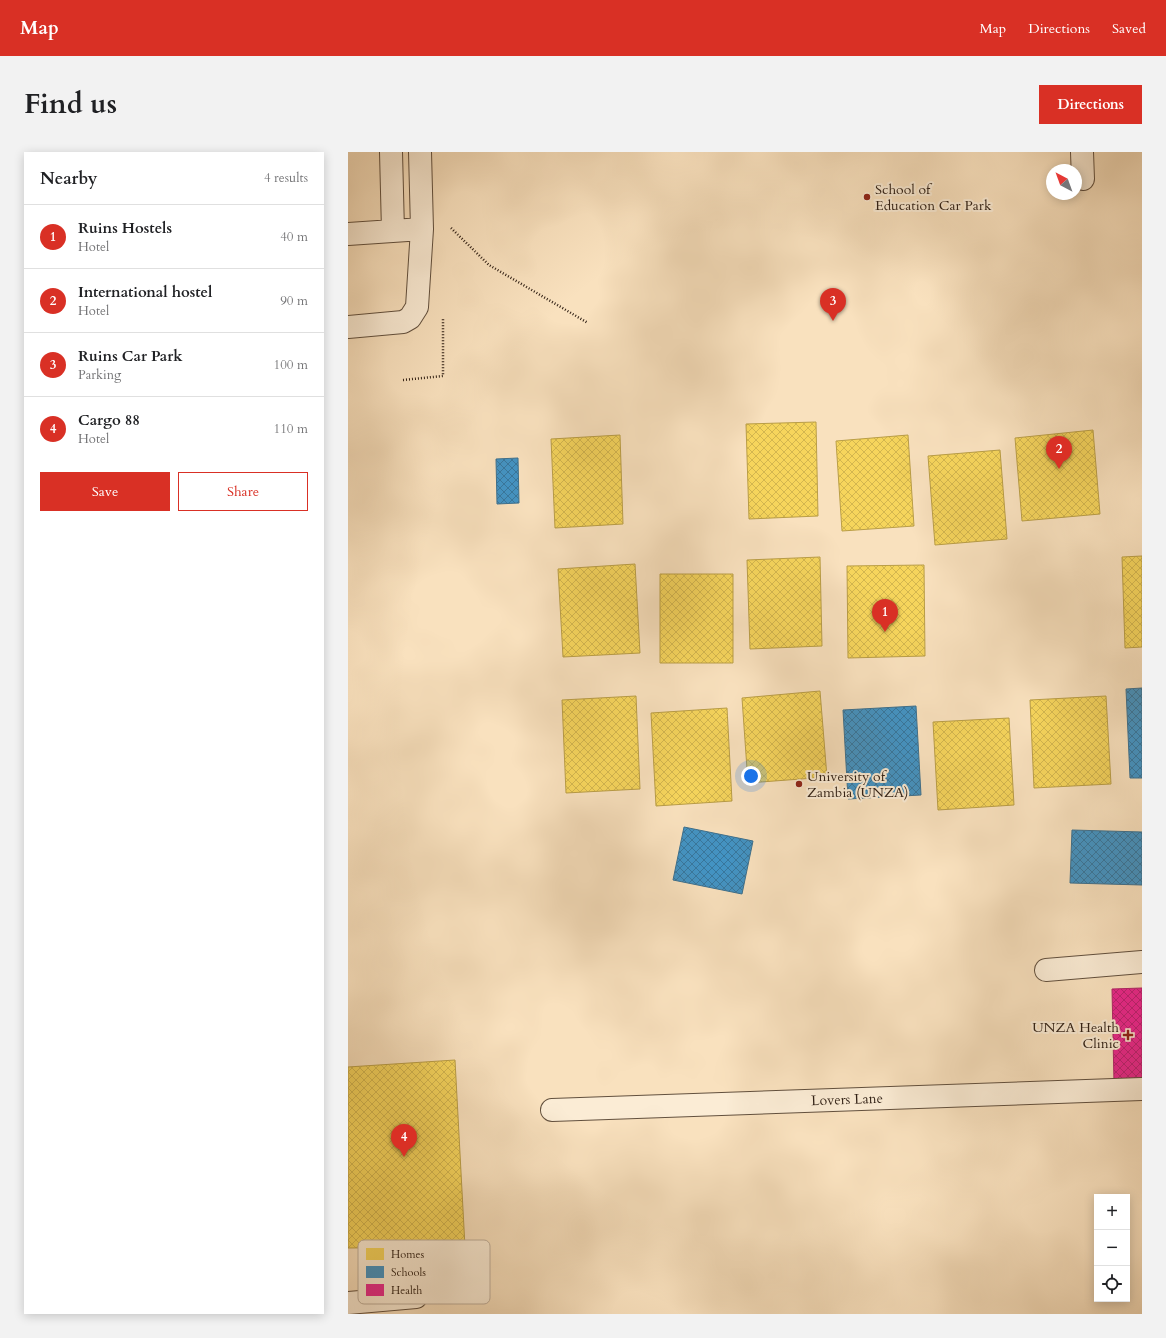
<!DOCTYPE html>
<html lang="en">
<head>
<meta charset="utf-8">
<style>
  :root { --surface:#fff; --page:#f2f2f2; --text:#202124; --muted:#757577; --line:#e0e0e0; --accent:#d93025 }
  body { margin:0; font-family:Cardo,serif; background:var(--page); color:var(--text) }
  .controls { position:absolute; right:12px; bottom:12px; display:grid; overflow:hidden; border-radius:0px; box-shadow:0 2px 10px #0003 }
  .controls button { width:36px; height:36px; display:grid; place-items:center; padding:0; border:0; border-bottom:1px solid var(--line); background:var(--surface); color:var(--text); font:20px sans-serif }
  .compass { position:absolute; left:698px; top:12px; width:36px; height:36px; border-radius:50%; background:var(--surface); box-shadow:0 2px 10px #0003; rotate:319deg }
  .you { position:absolute; left:403px; top:624px; width:14px; height:14px; margin:-10px; border:3px solid #fff; border-radius:50%; background:#1a73e8; box-shadow:0 0 0 6px #1a73e833 }
  .badge { display:grid; place-items:center; width:26px; height:26px; border-radius:50%; background:var(--accent); color:#fff; font-size:13px; font-weight:700 }
  .pin { position:absolute; translate:-50% -33px; filter:drop-shadow(0 1px 2px #0008) }
  .pin::after { content:''; position:absolute; top:21px; width:14px; height:12px; background:inherit; clip-path:polygon(0 0,100% 0,50% 100%) }
  .list { margin:0; padding:0; list-style:none }
  h2 { display:flex; justify-content:space-between; align-items:center; height:52px; margin:0; padding:0 16px; font-size:17px }
  h2 small { font-size:13px; font-weight:400; color:var(--muted) }
  .list li { display:grid; grid-template-columns:26px 1fr auto; gap:12px; align-items:center; box-sizing:border-box; height:64px; padding:0 16px; border-top:1px solid var(--line) }
  .list b { display:block; font-size:15px; white-space:nowrap }
  .list p { margin:0; font-size:13px; white-space:nowrap; color:var(--muted) }
  .list em { font-size:13px; font-style:normal; color:var(--muted) }
  .actions { display:flex; gap:8px; padding:12px 16px }
  .actions a { flex:1; padding:9px 0; border:1px solid var(--accent); border-radius:0px; text-align:center; font-size:14px; color:var(--accent) }
  .actions .main { background:var(--accent); color:#fff }
  .icon { flex:none; width:22px; height:22px; fill:none; stroke:currentColor; stroke-width:2; stroke-linecap:round; stroke-linejoin:round }
  .map { position:relative; flex:none; width:794px; height:1162px; overflow:hidden; border-radius:0px }
  header { display:flex; align-items:center; gap:24px; box-sizing:border-box; height:56px; padding:0 20px; background:var(--accent); color:#fff }
  header strong { font-size:19px }
  nav { display:flex; gap:22px; margin-inline-start:auto; font-size:14px }
  .intro { display:flex; align-items:center; justify-content:space-between; box-sizing:border-box; height:96px; padding:0 24px }
  h1 { margin:0; font-size:28px }
  .button { padding:10px 18px; border-radius:0px; background:var(--accent); color:#fff; font-size:14px; font-weight:700 }
  main { display:flex; gap:24px; padding:0 24px }
  aside { flex:1; background:var(--surface); border-radius:0px; box-shadow:0 2px 10px #0003 }
  .map>svg:first-child { display:block }
  .homes { fill:url(#homes-cross-hatch); stroke:#ba9e46 }
  .schools { fill:url(#schools-cross-hatch); stroke:#3d708e }
  .health { fill:url(#health-cross-hatch); stroke:#b02667 }
  .lines { fill:none; stroke-linecap:round; stroke-linejoin:round }
  .minor-casing { stroke:#62503e; stroke-width:24 }
  .path { stroke:#2f1f14; stroke-width:2.5; stroke-dasharray:1 2; stroke-linecap:butt }
  .minor { stroke:#fbecd5; stroke-width:22 }
  .poi-dot { fill:#8f2418; stroke:#fbecd5; stroke-width:1.5 }
  .labels { text-anchor:middle; stroke-width:4; stroke-linejoin:round; paint-order:stroke }
  .poi-label { font-size:14px; fill:#2f1f14; stroke:#fbecd5; text-anchor:start }
  .street-label { font-size:14px; fill:#2f1f14; stroke:#fbecd5 }
  .key { fill:#fbecd5; stroke:#beae9b; stroke-width:1 }
  .key-label { font-size:11px; fill:#2f1f14 }
</style>
</head>
<body>
<header>
<strong>Map</strong>
<nav><a>Map</a><a>Directions</a><a>Saved</a></nav>
</header>
<div class="intro"><h1>Find us</h1><a class="button">Directions</a></div>
<main>
<aside>
<h2>Nearby<small>4 results</small></h2>
<ul class="list">
<li><span class="badge">1</span><div><b>Ruins Hostels</b><p>Hotel</p></div><em>40 m</em></li>
<li><span class="badge">2</span><div><b>International hostel</b><p>Hotel</p></div><em>90 m</em></li>
<li><span class="badge">3</span><div><b>Ruins Car Park</b><p>Parking</p></div><em>100 m</em></li>
<li><span class="badge">4</span><div><b>Cargo 88</b><p>Hotel</p></div><em>110 m</em></li>
</ul>
<div class="actions"><a class="main">Save</a><a>Share</a></div>
</aside>
<div class="map">
<svg width="794" height="1162" viewBox="0 0 794 1162">
  <defs>
    <pattern id="homes-cross-hatch" width="8" height="8" patternUnits="userSpaceOnUse"><rect width="8" height="8" fill="#f6d55c"/><path d="M0 0l8 8M0 8l8-8" fill="none" stroke="#d3b64f"/></pattern>
    <pattern id="schools-cross-hatch" width="8" height="8" patternUnits="userSpaceOnUse"><rect width="8" height="8" fill="#4393c3"/><path d="M0 0l8 8M0 8l8-8" fill="none" stroke="#38779d"/></pattern>
    <pattern id="health-cross-hatch" width="8" height="8" patternUnits="userSpaceOnUse"><rect width="8" height="8" fill="#e7298a"/><path d="M0 0l8 8M0 8l8-8" fill="none" stroke="#bc2370"/></pattern>
  </defs>
  <rect width="100%" height="100%" fill="#f9e1be"/>
  <filter id="stains"><feTurbulence type="fractalNoise" baseFrequency=".005" numOctaves="4"/><feColorMatrix values="0 0 0 0 .2 0 0 0 0 .09 0 0 0 0 .02 0 0 0 .5 -.17"/></filter>
  <radialGradient id="worn" r=".72"><stop offset=".6" stop-color="#630" stop-opacity="0"/><stop offset="1" stop-color="#630" stop-opacity=".3"/></radialGradient>
  <path class="homes" d="M468,270l2,94 -69,3 -3,-95z
    M745,278l7,84 -78,7 -7,-83z
    M272,283l3,89 -68,4 -4,-89z
    M560,283l6,91 -72,5 -6,-90z
    M652,298l7,89 -72,6 -7,-89z
    M794,404v91l-17,1 -3,-91z
    M472,405l2,89 -72,3 -3,-89z
    M287,412l5,89 -77,4 -5,-88z
    M576,413l1,91 -77,2 -1,-92z
    M312,422h73v89h-73z
    M472,539l7,86 -79,6 -6,-85z
    M288,544l4,93 -74,4 -4,-93z
    M758,544l5,88 -77,4 -4,-88z
    M379,556l5,93 -76,5 -5,-93z
    M661,566l5,87 -76,5 -5,-88z
    M107,908l10,187 -117,1v-181z"/>
  <path class="schools" d="M170,306l1,45 -22,1 -1,-45z
    M794,536v90h-12l-4,-89z
    M568,554l5,89 -73,4 -5,-89z
    M336,675l69,14 -11,53 -69,-14z
    M724,678l70,2v53l-72,-2z"/>
  <path class="health" d="M794,836v94l-28,1 -2,-94z"/>
  <g class="lines">
    <defs>
      <path id="minor" d="M43,0l2,79
        M72,0l2,77
        M734,0l1,27
        M0,82l74,-5 -5,78 -7,11 -7,4 -55,5
        M698,818l96,-8
        M204,958l590,-21
        M0,1151l68,-6"/>
    </defs>
    <use href="#minor" class="minor-casing"/>
    <path class="path" d="M103,76l38,37 99,58
      M55,228l40,-4v-57"/>
    <use href="#minor" class="minor"/>
  </g>
  <g class="poi-dot">
    <circle cx="519" cy="45" r="4"/>
    <circle cx="451" cy="632" r="4"/>
    <path d="M778 877h4v4h4v4h-4v4h-4v-4h-4v-4h4z"/>
  </g>
  <g class="labels">
    <g class="poi-label">
      <text x="527" y="42">School of<tspan x="527" dy="16">Education Car Park</tspan></text>
      <text x="459" y="629">University of<tspan x="459" dy="16">Zambia (UNZA)</tspan></text>
      <text x="771" y="880" text-anchor="end">UNZA Health<tspan x="771" dy="16">Clinic</tspan></text>
    </g>
    <g class="street-label">
      <text transform="translate(499 947) rotate(-2)" y="5">Lovers Lane</text>
    </g>
  </g>
  <rect x="10" y="1088" width="132" height="64" rx="6" class="key"/>
  <rect x="18" y="1096" width="18" height="12" fill="#f6d55c"/>
  <rect x="18" y="1114" width="18" height="12" fill="#4393c3"/>
  <rect x="18" y="1132" width="18" height="12" fill="#e7298a"/>
  <g class="key-label">
    <text x="43" y="1106">Homes</text>
    <text x="43" y="1124">Schools</text>
    <text x="43" y="1142">Health</text>
  </g>
  <rect width="100%" height="100%" filter="url(#stains)"/>
  <rect width="100%" height="100%" fill="url(#worn)"/>
</svg>
<div class="controls">
<button>+</button>
<button>−</button>
<button><svg class="icon" aria-label="locate" viewBox="0 0 24 24"><circle cx="12" cy="12" r="6"/><path d="M12 2v4M12 18v4M2 12h4M18 12h4"/></svg></button>
</div>
<svg class="compass" viewBox="-18 -18 36 36"><path d="M0-13l5 13h-10z" fill="#e53935"/><path d="M0 13l5-13h-10z" fill="#757577"/></svg>
<div class="you"></div>
<div class="pin badge" style="left:537px;top:480px">1</div>
<div class="pin badge" style="left:711px;top:317px">2</div>
<div class="pin badge" style="left:485px;top:169px">3</div>
<div class="pin badge" style="left:56px;top:1005px">4</div>
</div>
</main>
</body>
</html>
